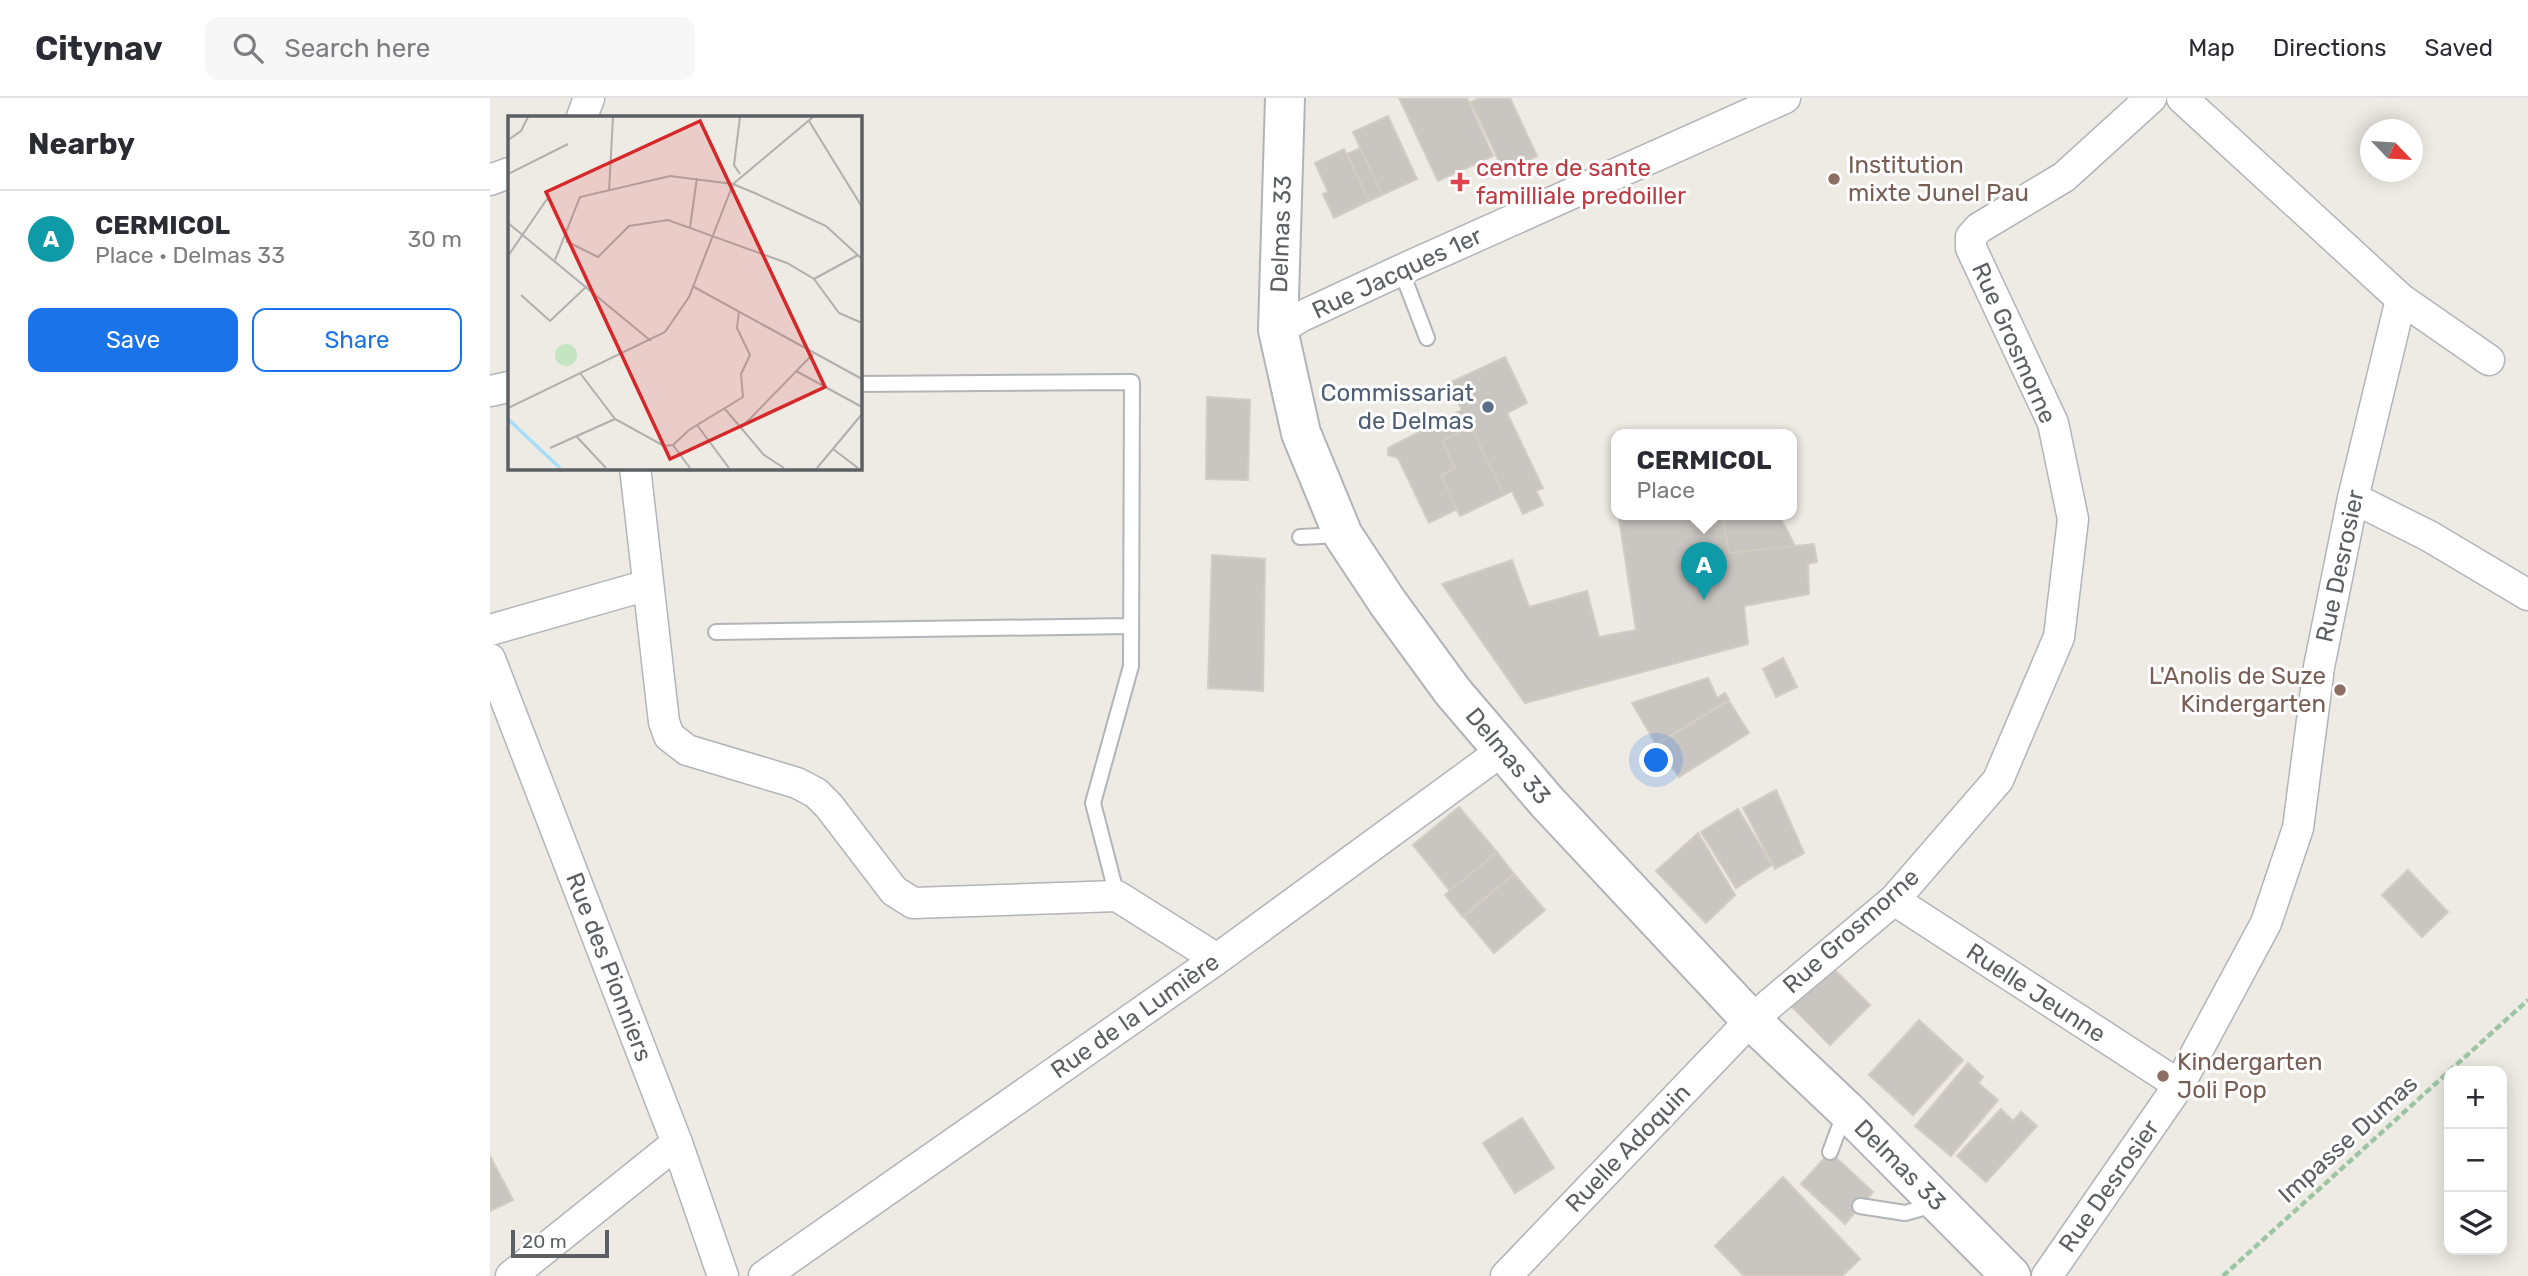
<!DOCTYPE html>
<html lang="en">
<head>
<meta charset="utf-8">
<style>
  :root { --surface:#fff; --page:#f7f7f7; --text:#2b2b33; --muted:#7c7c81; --line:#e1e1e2; --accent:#1a73e8 }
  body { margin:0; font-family:Rubik,sans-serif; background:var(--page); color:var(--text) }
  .controls { position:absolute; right:21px; bottom:21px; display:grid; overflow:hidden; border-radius:14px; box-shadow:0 4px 18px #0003 }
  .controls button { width:63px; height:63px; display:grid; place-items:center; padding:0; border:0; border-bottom:2px solid var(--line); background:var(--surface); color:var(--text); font:35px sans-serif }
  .compass { position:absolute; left:1870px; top:21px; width:63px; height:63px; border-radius:50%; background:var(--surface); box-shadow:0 4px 18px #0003; rotate:115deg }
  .scale { position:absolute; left:21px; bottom:18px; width:98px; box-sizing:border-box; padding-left:7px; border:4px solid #5c6064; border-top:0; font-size:19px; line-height:24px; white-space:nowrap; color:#5c6064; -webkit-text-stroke:5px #fff; paint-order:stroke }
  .you { position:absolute; left:1167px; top:663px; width:24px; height:24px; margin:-18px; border:5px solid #fff; border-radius:50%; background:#1a73e8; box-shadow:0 0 0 10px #1a73e833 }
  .badge { display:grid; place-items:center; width:46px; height:46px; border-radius:50%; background:var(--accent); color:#fff; font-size:23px; font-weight:700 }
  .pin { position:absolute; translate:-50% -58px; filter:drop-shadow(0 2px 4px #0008) }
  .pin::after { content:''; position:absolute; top:37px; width:24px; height:21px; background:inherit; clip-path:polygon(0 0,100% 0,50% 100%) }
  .popup { position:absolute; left:1121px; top:331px; width:186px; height:91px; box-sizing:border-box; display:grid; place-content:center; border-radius:14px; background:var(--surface); filter:drop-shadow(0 2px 5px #0005); font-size:23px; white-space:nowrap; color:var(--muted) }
  .popup b { font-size:26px; color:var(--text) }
  .popup::after { content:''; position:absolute; left:50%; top:100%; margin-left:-14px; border:14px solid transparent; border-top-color:var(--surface) }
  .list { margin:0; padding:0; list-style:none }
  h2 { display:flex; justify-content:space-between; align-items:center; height:91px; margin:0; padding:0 28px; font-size:30px }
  h2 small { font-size:23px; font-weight:400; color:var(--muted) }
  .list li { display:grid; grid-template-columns:46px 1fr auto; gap:21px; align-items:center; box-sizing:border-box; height:98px; padding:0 28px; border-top:2px solid var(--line) }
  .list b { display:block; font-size:26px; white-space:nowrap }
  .list p { margin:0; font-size:23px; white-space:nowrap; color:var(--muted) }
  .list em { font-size:23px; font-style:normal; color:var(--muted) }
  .actions { display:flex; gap:14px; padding:21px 28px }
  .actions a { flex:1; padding:16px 0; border:2px solid var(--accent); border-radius:14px; text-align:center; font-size:24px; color:var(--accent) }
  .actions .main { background:var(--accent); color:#fff }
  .icon { flex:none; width:38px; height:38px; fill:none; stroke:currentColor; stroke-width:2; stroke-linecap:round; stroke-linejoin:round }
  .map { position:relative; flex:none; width:2038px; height:1178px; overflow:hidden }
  header { display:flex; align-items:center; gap:42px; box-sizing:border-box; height:98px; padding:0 35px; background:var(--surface); border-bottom:2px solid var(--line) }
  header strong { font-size:33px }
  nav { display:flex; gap:38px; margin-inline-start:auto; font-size:24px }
  .search { width:490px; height:63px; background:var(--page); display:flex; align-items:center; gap:18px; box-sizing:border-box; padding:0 24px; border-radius:14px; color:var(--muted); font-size:26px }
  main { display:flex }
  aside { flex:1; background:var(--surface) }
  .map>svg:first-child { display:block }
  .building { fill:#c9c5c1; stroke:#d2ccc2; stroke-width:2 }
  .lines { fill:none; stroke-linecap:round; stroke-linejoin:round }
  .lane-casing { stroke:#b1b5b8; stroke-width:18 }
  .street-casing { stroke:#b1b5b8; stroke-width:33 }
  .secondary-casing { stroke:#b0b4b8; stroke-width:42 }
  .path { stroke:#9cc5a3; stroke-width:4.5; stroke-dasharray:7 3.5; stroke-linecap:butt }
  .lane { stroke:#fff; stroke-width:14 }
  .street { stroke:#fff; stroke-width:30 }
  .secondary { stroke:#fff; stroke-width:38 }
  .education-dot { fill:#8d6e63; stroke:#fff; stroke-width:2.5 }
  .health-dot { fill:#e0444e; stroke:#fff; stroke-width:2.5 }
  .service-dot { fill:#5c6f8a; stroke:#fff; stroke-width:2.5 }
  .labels { text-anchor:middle; stroke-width:6; stroke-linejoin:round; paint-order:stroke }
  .education-label { font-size:24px; fill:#785e54; stroke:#fff; text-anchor:start }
  .health-label { font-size:24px; fill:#be3a42; stroke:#fff; text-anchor:start }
  .street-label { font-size:24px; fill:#5c6064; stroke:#fff }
  .service-label { font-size:24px; fill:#4e5e75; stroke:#fff; text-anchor:end }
  .inset-river { fill:none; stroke:#a7defa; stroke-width:3.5 }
  .inset-road { fill:none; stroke:#b0afad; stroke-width:2 }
  .view { fill:#d62828; fill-opacity:0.15; stroke:#d62828; stroke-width:3.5 }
  .inset-edge { fill:none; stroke:#5c6064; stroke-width:3.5 }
</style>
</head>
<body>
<header>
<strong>Citynav</strong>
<div class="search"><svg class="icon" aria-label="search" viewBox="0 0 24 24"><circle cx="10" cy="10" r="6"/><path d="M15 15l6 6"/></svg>Search here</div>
<nav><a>Map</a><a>Directions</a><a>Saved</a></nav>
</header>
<main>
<aside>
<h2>Nearby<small></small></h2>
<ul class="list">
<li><span class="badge" style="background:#0f9aa8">A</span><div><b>CERMICOL</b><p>Place · Delmas 33</p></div><em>30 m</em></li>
</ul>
<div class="actions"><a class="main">Save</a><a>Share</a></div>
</aside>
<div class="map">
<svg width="2038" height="1178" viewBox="0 0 2038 1178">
  <rect width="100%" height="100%" fill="#eeeae4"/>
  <path class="building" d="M909,0h68l26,58 -55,25z
    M989,0h31l27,58 -33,16 -33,-70z
    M898,18l29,63 -35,16 -29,-63z
    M870,50l22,47 -13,6 -22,-47z
    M854,51l25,52 -35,17 -11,-24 5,-2 -13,-29z
    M1015,259l22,46 -20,10 36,75 -7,3 7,14 -20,9 -11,-23 -52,25 -3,-7 -28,14 -31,-65 -10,-3v-7l74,-38 -13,-27z
    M717,299l43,3 -2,80 -42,-1z
    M981,329l33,68 -44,21 -19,-41 14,-7 -13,-27z
    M1147,416h85l7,39 85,-9 3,18 -9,2 1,30 -65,12 4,38 -223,59 -83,-119 70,-24 17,47 58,-16 12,46 37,-7 -17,-112z
    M1232,416h59v5l14,27 -66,7z
    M722,457l53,4 -2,132 -55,-3z
    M1293,560l14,29 -21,10 -13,-28z
    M1218,580l9,20 8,-5 4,7 -73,44 -24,-41z
    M1239,603l20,32 -70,44 -23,-32z
    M1286,692l28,63 -29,16 -32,-61z
    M969,709l38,45 -47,39 -37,-46z
    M1248,711l34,56 -36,23 -35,-56z
    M1208,735l37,62 -29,28 -50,-52z
    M1007,754l17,22 -51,43 -18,-22z
    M1918,772l40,42 -26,25 -40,-42z
    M1024,776l31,36 -51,43 -31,-37z
    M1342,869l38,38 -40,40 -38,-38z
    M1429,922l44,40 -50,55 -44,-40z
    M1478,965l15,14 -5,6 20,17 -47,56 -36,-30z
    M1511,1011l12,12 8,-9 16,14 -51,56 -29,-26z
    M1032,1020l32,50 -39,25 -32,-50z
    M1340,1054l43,40 -28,32 -44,-40z
    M0,1058l23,44 -23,11z
    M1293,1079l77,82 -18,17h-98l-29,-30z"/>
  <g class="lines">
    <defs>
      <path id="lane" d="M911,172l26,68
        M369,286l273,-2 -1,284 -38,137 24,93
        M810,439l41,-2
        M226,534l414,-6
        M1340,1054l15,-40
        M1370,1108l45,7 29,-8"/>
      <path id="street" d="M92,19l7,-19
        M0,82l19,-7
        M1911,201l88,61
        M788,232l22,-13 101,-47 384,-172
        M0,293l19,-4
        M145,369l29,255 5,14 18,14 110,33 19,10 13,13 65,85 19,12 204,-7 100,63
        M1863,400l76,38 99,59
        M0,532l158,-45
        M0,561l187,484 46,133
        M1404,802l285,185
        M21,1178l166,-133
        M274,1178l453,-317 286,-209
        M1016,1178l245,-256 143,-120 104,-120 61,-143 14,-118 -20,-96 -82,-175v-11l8,-9 85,-51 87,-79
        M1557,1178l132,-191 87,-162 32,-95 21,-161 34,-169 48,-199 -219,-201"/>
      <path id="secondary" d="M795,0l-7,232 23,103 42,102 45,68 65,89 94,110 204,218 95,90 165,166"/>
    </defs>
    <use href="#lane" class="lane-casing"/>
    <use href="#street" class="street-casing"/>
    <use href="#secondary" class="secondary-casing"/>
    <path class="path" d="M1733,1178l305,-276"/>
    <use href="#lane" class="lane"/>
    <use href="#street" class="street"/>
    <use href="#secondary" class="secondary"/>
  </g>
  <g class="education-dot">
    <circle cx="1344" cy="81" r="7"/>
    <circle cx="1850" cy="592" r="7"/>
    <circle cx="1673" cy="978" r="7"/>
  </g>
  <path class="health-dot" d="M966.5 73.5h7v7h7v7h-7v7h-7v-7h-7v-7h7z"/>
  <circle class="service-dot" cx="998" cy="309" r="7"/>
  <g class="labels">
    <g class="education-label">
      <text x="1358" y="75">Institution<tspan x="1358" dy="28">mixte Junel Pau</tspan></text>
      <text x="1836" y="586" text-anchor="end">L'Anolis de Suze<tspan x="1836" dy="28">Kindergarten</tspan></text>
      <text x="1687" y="972">Kindergarten<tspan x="1687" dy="28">Joli Pop</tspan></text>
    </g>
    <g class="health-label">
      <text x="986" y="78">centre de sante<tspan x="986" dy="28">familliale predoiller</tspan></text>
    </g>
    <g class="street-label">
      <text transform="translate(791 136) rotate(-88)" y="8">Delmas 33</text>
      <text transform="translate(907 175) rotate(-25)" y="8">Rue Jacques 1er</text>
      <text transform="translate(1524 245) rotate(66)" y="8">Rue Grosmorne</text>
      <text transform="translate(1850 468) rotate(-78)" y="8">Rue Desrosier</text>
      <text transform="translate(1018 658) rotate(50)" y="8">Delmas 33</text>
      <text transform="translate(1361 833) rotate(-42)" y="8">Rue Grosmorne</text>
      <text transform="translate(119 869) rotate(69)" y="8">Rue des Pionniers</text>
      <text transform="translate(1546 895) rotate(33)" y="8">Ruelle Jeunne</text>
      <text transform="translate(645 918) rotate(-35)" y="8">Rue de la Lumière</text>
      <text transform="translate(1858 1041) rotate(-42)" y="8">Impasse Dumas</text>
      <text transform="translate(1138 1050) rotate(-46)" y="8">Ruelle Adoquin</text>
      <text transform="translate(1410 1067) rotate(45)" y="8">Delmas 33</text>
      <text transform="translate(1619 1088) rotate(-55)" y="8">Rue Desrosier</text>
    </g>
    <g class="service-label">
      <text x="984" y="303">Commissariat<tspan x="984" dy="28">de Delmas</tspan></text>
    </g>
  </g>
  <g transform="translate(18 18)">
    <rect width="354" height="354" fill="#eeeae4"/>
    <path d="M47 239a11 11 0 1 1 22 0a11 11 0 1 1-22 0Z" fill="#c5e4c2"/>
    <path class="inset-river" d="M0,303l52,49"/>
    <path class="inset-road" d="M232,1l-6,48 6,9M301,5l53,86M0,24l13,-9 7,-14M0,58l60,-30M101,75l4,-74M0,107l143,118M182,111l7,-49M58,125l32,16 31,-31 39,-6 119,43 27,16 25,34 23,10M0,140l39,-57M47,144l25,-63 90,-21 63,8 24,10 69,32 36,33M306,163l44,-24M186,171l168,92M13,179l29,26 37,-35M288,255l66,36M72,257l35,46 49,27 9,-1 16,-15 54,-33 -2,-23 9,-19 -13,-27 2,-17M0,292l157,-76 24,-35 44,-113 80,-67M217,293l39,46 20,13M189,309l32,43M233,312l72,-74M69,321l29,31M165,329l17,23M42,332l65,-29M325,333l25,19M309,352l45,-54"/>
    <path class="view" d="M192,5l125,266 -155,72 -124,-267z"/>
    <rect width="354" height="354" class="inset-edge"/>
  </g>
</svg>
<div class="controls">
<button>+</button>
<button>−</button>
<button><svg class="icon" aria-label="layers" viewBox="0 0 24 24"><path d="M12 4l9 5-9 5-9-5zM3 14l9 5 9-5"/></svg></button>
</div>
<svg class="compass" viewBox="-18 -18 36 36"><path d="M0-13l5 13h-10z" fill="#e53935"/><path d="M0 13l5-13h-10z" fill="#7c7c81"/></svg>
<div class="scale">20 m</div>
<div class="you"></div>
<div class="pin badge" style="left:1214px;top:502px;background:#0f9aa8">A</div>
<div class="popup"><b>CERMICOL</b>Place</div>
</div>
</main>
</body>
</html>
